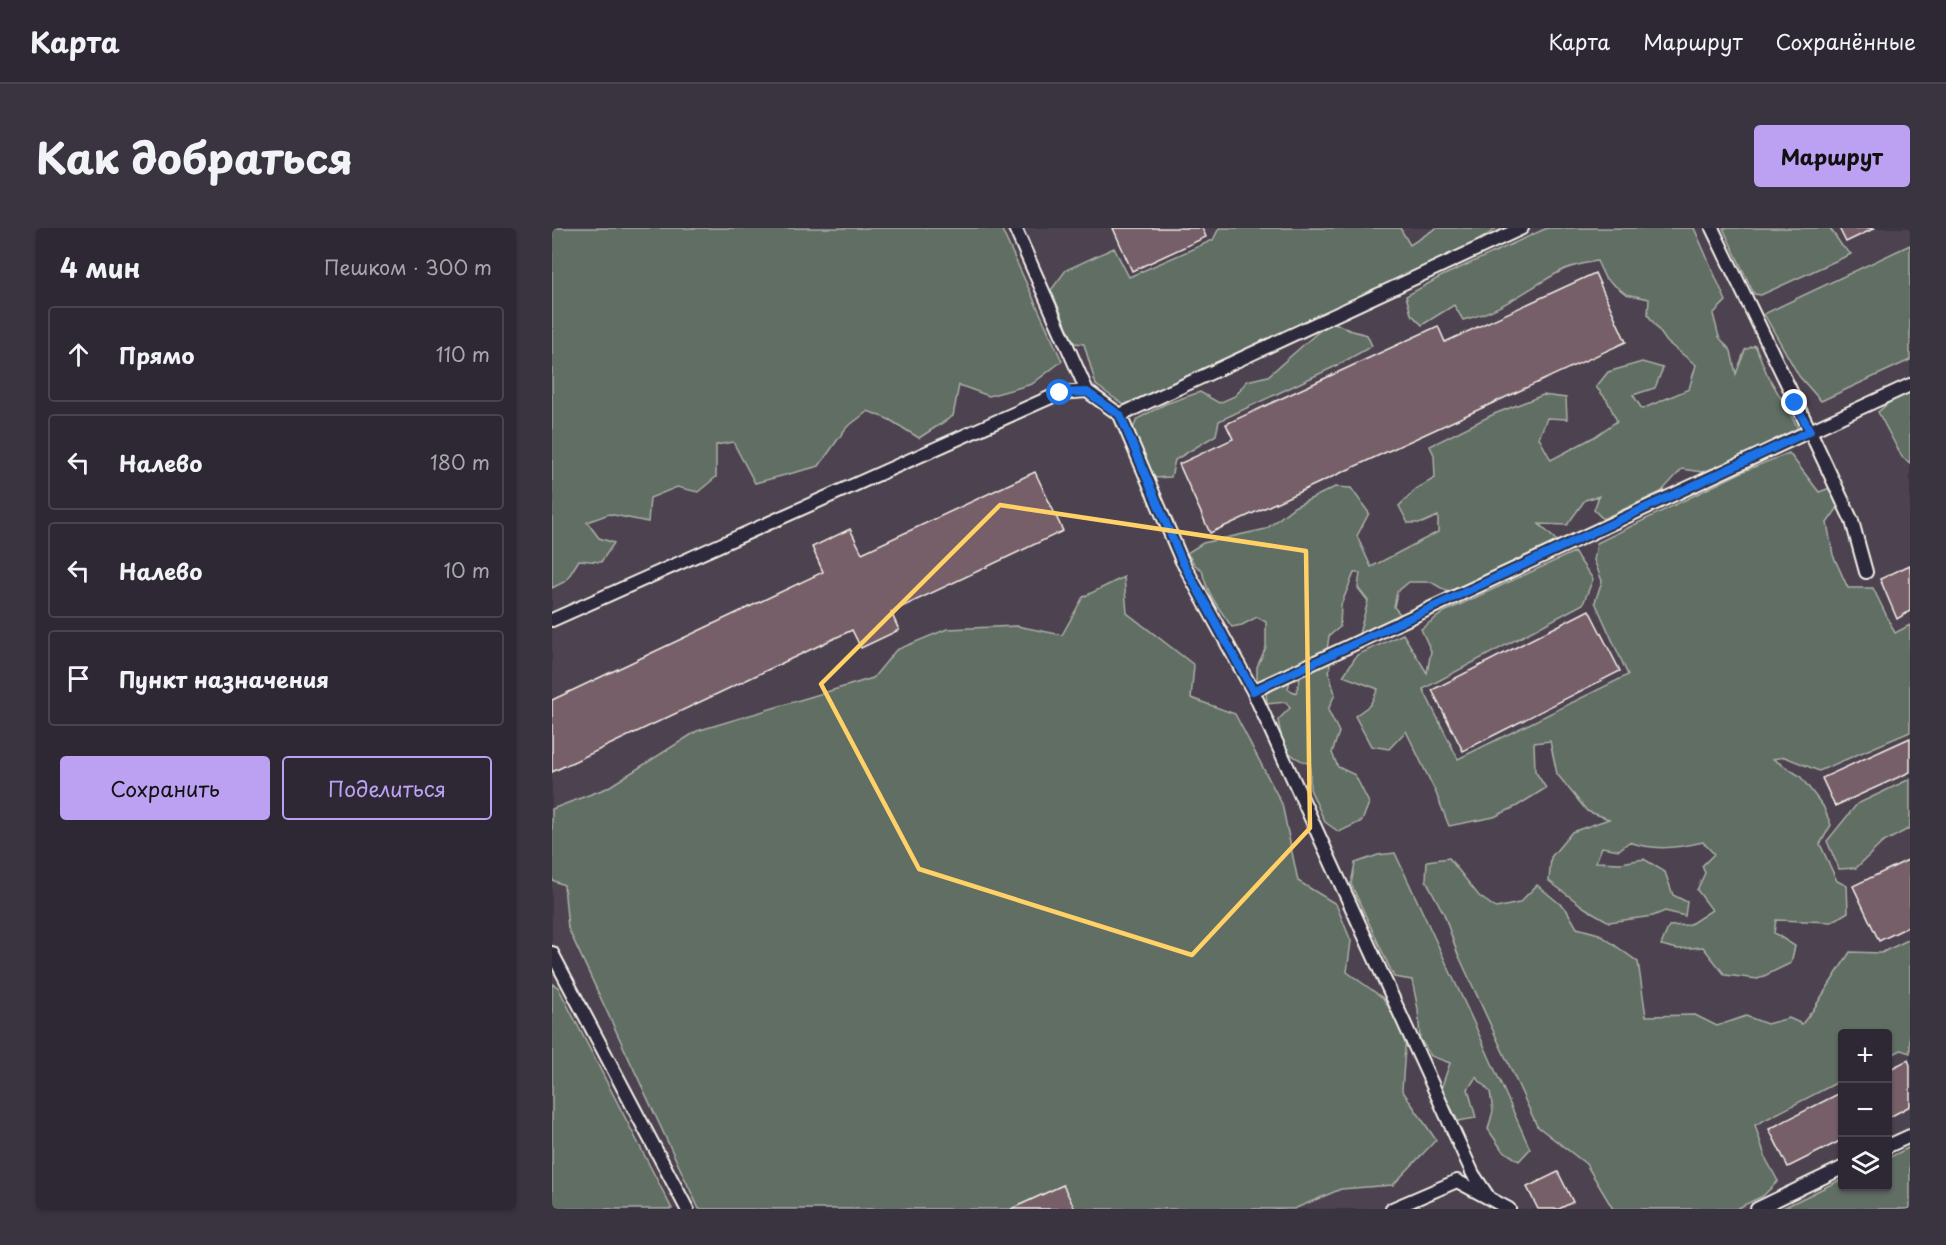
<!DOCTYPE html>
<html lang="ru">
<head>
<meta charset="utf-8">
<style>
  :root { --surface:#2e2834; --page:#3a3440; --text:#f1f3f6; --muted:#a7a6ac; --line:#49444f; --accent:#bca0f2 }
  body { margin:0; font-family:"Playpen Sans",sans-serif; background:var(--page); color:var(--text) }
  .controls { position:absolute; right:18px; bottom:18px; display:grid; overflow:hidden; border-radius:6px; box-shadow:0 2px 4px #0004 }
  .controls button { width:54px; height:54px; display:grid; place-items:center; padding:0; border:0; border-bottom:2px solid var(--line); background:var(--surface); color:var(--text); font:30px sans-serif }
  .stop { position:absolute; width:18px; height:18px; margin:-14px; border:4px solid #1a73e8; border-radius:50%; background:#fff }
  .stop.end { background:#1a73e8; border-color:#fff; box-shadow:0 2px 6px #0008 }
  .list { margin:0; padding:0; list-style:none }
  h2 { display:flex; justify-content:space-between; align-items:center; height:78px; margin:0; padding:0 24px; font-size:26px }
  h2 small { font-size:20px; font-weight:400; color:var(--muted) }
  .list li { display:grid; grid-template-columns:39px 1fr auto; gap:18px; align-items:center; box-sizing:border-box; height:96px; margin:0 12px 12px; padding:0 12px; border:2px solid var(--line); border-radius:6px }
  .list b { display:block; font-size:22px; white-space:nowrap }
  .list em { font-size:20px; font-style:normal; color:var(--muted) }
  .actions { display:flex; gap:12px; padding:18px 24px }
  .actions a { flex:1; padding:14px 0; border:2px solid var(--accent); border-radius:6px; text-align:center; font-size:21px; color:var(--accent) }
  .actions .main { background:var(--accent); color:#111 }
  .icon { flex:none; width:33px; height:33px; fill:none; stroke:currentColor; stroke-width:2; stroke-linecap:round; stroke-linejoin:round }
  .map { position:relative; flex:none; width:1358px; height:981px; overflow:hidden; border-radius:6px }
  header { display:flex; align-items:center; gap:36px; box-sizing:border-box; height:84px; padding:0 30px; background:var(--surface); border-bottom:2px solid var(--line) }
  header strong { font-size:28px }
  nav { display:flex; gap:33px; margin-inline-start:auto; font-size:21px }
  .intro { display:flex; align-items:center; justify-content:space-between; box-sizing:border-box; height:144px; padding:0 36px }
  h1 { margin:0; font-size:42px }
  .button { padding:15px 27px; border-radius:6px; background:var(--accent); color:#111; font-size:21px; font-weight:700 }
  main { display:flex; gap:36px; padding:0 36px }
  aside { flex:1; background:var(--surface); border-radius:6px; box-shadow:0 2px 4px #0004 }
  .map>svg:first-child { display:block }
  .built { fill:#4e4250; fill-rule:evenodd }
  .green { fill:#606e64; stroke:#aab0a6; stroke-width:1.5 }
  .building { fill:#775f69; stroke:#f4f1e8; stroke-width:1.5 }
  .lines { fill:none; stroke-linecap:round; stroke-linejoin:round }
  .lane-casing { stroke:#f4f1e8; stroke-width:16 }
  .lane { stroke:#2f2a3d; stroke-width:12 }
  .route { stroke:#1a73e8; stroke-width:8 }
  .marked { fill:none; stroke:#ffd166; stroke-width:4.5; stroke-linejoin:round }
</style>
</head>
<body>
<header>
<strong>Карта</strong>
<nav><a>Карта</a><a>Маршрут</a><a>Сохранённые</a></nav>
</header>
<div class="intro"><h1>Как добраться</h1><a class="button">Маршрут</a></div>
<main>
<aside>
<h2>4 мин<small>Пешком · 300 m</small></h2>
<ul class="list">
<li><svg class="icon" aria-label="ahead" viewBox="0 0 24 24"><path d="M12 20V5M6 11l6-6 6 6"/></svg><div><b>Прямо</b></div><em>110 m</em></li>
<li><svg class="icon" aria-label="left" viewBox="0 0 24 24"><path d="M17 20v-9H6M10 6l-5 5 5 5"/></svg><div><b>Налево</b></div><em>180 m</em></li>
<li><svg class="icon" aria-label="left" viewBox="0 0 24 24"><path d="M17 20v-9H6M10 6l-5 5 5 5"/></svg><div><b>Налево</b></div><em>10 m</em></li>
<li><svg class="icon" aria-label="arrive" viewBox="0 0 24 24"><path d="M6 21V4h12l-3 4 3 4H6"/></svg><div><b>Пункт назначения</b></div></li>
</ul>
<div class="actions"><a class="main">Сохранить</a><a>Поделиться</a></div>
</aside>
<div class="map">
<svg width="1358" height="981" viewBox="0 0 1358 981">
  <rect width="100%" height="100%" fill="#3d3546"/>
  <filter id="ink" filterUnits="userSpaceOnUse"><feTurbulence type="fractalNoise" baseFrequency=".0167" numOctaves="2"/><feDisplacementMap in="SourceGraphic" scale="12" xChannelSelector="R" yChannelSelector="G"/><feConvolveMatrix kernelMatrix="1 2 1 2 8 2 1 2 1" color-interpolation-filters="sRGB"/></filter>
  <g filter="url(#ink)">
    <path class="built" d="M0,0h1358v981h-1358zM1290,806h46v152h-46z"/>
    <path class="green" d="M0,0h449l61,133 -30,23 -43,12 -30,-11 -6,31 -34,22 -29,-18 -22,-9 -22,17 -27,38 -64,17 -22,-41 -17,3v32l-18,15 -21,-5 -27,11 -2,24 -39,-8 -22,8 12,16 15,5 -13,19 -22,-2 -13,21 -14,7z
      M667,0h181l10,17 26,-17h61l-22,15 -351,162 -28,-20 -12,-41 -10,-1 -23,-53 15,-20 48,-22 15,29 84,-37z
      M995,0h147l32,73 -13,13 6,23 12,14 5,23 9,-24 10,-5 12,29 31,54 -64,32 -31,12 -21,-3 -21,23 -58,27 -9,-9 5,-14 -14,4 -18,25 -28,-1 18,17 -109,51 -17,-10h-22l-12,10 -3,15 7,8 -42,19 9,-33 -10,-13 2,-15h-6l-13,32 -1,22 -11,9 -2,14 -70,32v-15l9,-20v-25l-9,-5 -15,8 -10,2c-13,-18 -26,-35 -30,-57l-7,-5 -8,-12 16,-10 63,-14 28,-22 41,-20 16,1 18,25 -12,23 14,31 67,-35v-16l-16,7h-14l-9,-17 17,-17 19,-11 -1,-23 -4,-9 64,-32 49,-19 23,3 1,21 -20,-1 -8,20 12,22 43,-23 23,-16 -10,-21 -11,-13 12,-15 34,-10 21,6 -8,20 -22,7 9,14 47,-20 7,-24 -29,-23 -19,-27 1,-16 -23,-5 -21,-16 -8,-17c-10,2 -22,4 -32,8 -36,18 -62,42 -102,51l-9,-15 -32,20 -11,-11 -5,-18 36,-20z
      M1171,0h107l12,18 9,8 -90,41 -7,-1z
      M1358,17v115l-89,41 -22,-25 -35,-62z
      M781,94l16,8 18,5 5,11 -36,20 -117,55 -3,14 -41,25 -4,17 -18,1 -20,-49 4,-10 28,-15 35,-12 19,11 16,-7 12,-15 21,-5 49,-43z
      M1358,164v71l-8,-6 -24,-45 14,-12z
      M1237,225l30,39 11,-4 9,18 -12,17 6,32 15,33h25l22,45 15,-8v107l-91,39 -34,-14 -12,2 27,17 23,30 8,19 -11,19 17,37 10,5 1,26 -16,10 -56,-2 -2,13 21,13 -4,17 -33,16 -33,-4 -22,-28 -25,2 -17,-4 8,-19 20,-1 23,-15 -15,-20 8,-17 -3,-7 12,-12 -11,-12c-26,6 -48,9 -74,0l-10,8 -17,-3 -6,15 25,1 23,-4 21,13 8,23 14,7 -2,14 -20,-5 -12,5 -44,6 -24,-14 -36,-27 2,-24 21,-25 37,-13 -22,-8 -30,-37 -7,-33 -16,2 1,28 11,17 -29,18 -23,11 -45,9 -13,-33 -30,-62 -17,18 -18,-3 -16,-30 15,-11 8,-16 -35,-13 14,-21 46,-21 24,39 4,-22 -10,-22 23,-17 130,-60 19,27 -10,25 -160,85 35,70 170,-84 -33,-73 7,-21 -8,-21 3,-17 147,-72z
      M572,349l3,36 67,52 -3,33 44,16 47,90 16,77 38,23 15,37 -4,31 36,26 23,36 -4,56 34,50 -43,45 -52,4 -47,20h-595l-131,-281 -4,-43 -12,-5v-71l55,-21 90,-57 176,-53 23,-28 51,-21 70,-3 45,9 21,-38z
      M778,434l-1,12 6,20 -7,16 11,22 -7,21 6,14 17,8 14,28 -7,18 -23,11 -14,-10 -15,-33v-25c-26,-9 -27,-17 -32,-44l12,-12 -4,-6 -19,2 -1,-13 24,-11 -2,9 8,4 5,-19z
      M1358,551v49l-28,15 -26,25 -17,1 -12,-28 30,-37z
      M843,625l79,170 56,126 -11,12 -17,-11 -14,-21 5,-18 -3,-19 -14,-15 -8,12 8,29 -18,3 -17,-32 9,-26 -19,-7 -11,-17 -2,-30 -6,-29 -18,-3 -43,-93 4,-21 23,-8z
      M897,630l30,38 17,12 23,-5 18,-18 29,24 11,19 22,6 39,28 8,54 49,-1 22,11 29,-10 21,8 22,-6 13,6 11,-14 37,-58 31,1 29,-14v114l-9,-3 -13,7v-23h-46v46l-87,45 11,34 12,22 -15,15 -27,13h-123l-27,-45 -49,-38 -80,-174 -13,-38 -18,-34 1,-19z
      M0,756l6,3 114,222h-120z
      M1358,919v62h-129l61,-30v7h46v-28z"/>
    <path class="building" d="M561,0h89l4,9 -74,34z
      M1287,0h36l-29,14z
      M1043,45l31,69 -416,191 -31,-69 54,-25 -7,-15 212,-98 7,16z
      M483,244l28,59 -172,81 8,18 -38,18 -9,-18 -300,142v-72l271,-128 -11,-25 38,-18 12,24z
      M1358,337v46l-13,8 -17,-40z
      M1037,382l31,61 -157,80 -31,-61z
      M1358,510v34l-75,34 -13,-28z
      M1358,631v67l-31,15 -26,-55z
      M1356,832l2,5v41l-22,12v-48z
      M1290,864v48l-54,27 -19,-38z
      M1006,944l15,30 -14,7h-21l-11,-22z
      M511,957l12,24h-64z"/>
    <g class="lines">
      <defs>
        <path id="lane" d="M463,0l72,163
          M1160,0l98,203 100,-46
          M568,187l402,-187
          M0,392l508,-227 27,-2 33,24 62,146 71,130
          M0,725l135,256
          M1336,918l22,-10
          M937,970l-16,-24 -220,-483 557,-260 42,90 14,51
          M840,981l65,-28 52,28
          M1205,981l85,-41"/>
      </defs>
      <use href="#lane" class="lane-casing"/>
      <use href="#lane" class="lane"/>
    </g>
  </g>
  <g class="lines" filter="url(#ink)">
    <path class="route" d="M508,165l27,-1 33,23 62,146 71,130 557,-260 -15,-28"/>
  </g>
  <path class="marked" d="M448,277l306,46 4,277 -118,127 -273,-86 -98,-185z"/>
</svg>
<div class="controls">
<button>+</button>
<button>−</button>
<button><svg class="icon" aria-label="layers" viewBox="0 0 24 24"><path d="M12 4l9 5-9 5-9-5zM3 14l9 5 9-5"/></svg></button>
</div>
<div class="stop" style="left:508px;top:165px"></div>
<div class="stop end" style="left:1243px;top:175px"></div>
</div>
</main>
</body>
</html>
